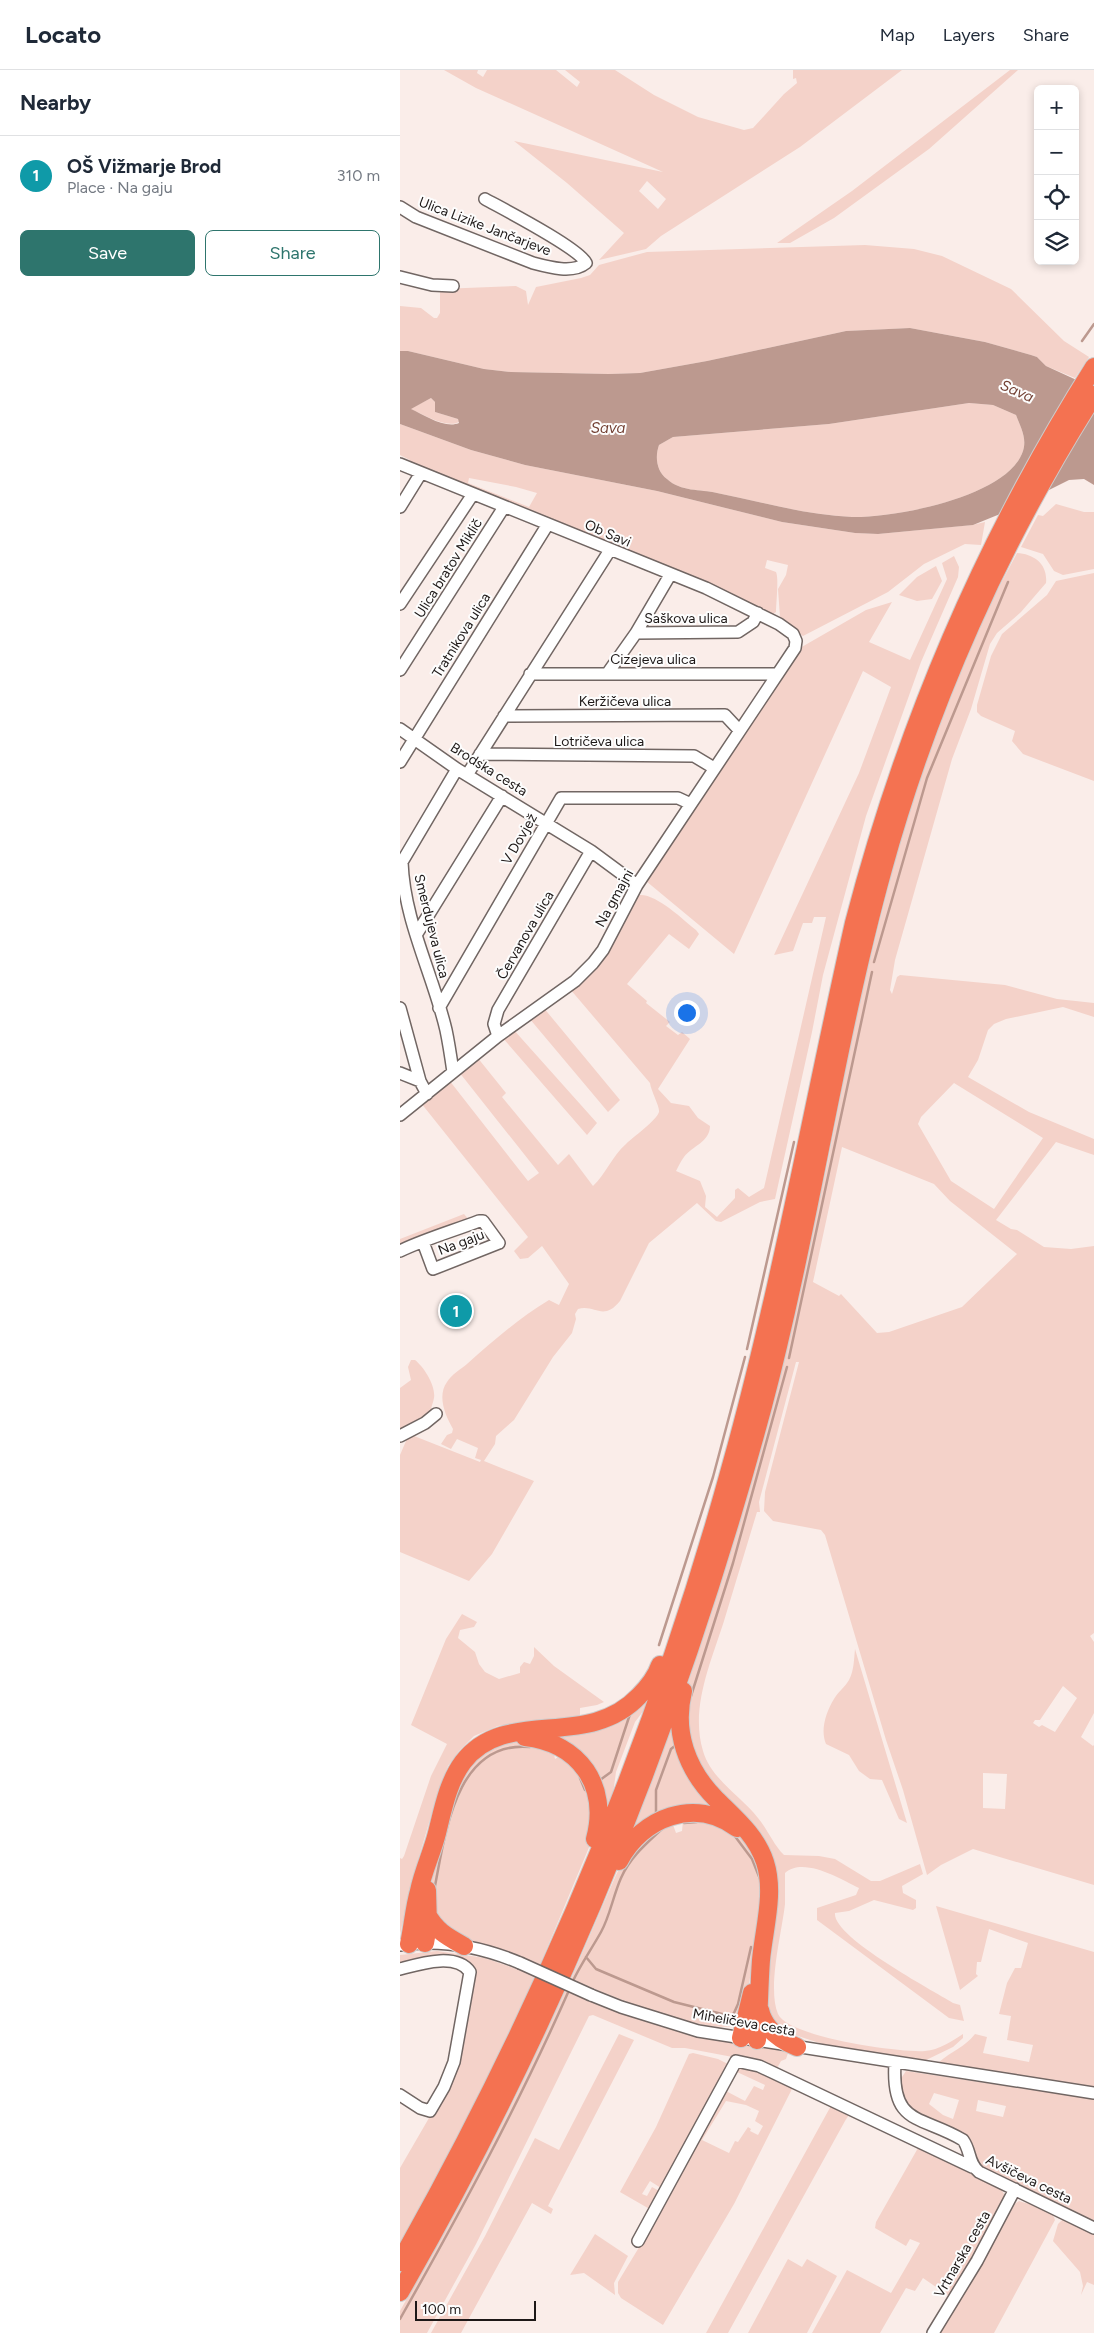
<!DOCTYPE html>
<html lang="en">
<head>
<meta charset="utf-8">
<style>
  :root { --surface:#fff; --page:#f6f6f7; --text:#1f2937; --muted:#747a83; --line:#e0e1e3; --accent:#2e756d }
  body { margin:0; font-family:Figtree,sans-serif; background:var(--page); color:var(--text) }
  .controls { position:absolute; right:15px; top:15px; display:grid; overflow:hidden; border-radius:8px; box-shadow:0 2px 8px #0003 }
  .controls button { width:45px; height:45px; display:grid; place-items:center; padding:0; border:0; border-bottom:1px solid var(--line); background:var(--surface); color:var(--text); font:25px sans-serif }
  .scale { position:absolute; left:15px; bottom:12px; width:121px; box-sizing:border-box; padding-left:5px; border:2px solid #1d1817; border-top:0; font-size:14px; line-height:18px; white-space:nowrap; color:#1d1817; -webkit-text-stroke:4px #fdfdfd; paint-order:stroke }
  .you { position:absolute; left:286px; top:942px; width:18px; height:18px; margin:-12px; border:4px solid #fff; border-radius:50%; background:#1a73e8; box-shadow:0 0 0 8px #1a73e833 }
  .badge { display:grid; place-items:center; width:32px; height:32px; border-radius:50%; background:var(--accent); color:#fff; font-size:16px; font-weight:700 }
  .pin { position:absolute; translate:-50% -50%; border:2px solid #fff; box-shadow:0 1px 5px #0006 }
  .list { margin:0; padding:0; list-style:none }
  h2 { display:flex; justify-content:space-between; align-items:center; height:65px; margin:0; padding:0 20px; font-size:21px }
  h2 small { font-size:16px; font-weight:400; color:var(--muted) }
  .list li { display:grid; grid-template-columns:32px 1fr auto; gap:15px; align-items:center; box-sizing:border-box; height:80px; padding:0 20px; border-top:1px solid var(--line) }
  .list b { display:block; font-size:19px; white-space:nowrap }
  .list p { margin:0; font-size:16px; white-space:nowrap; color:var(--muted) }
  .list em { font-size:16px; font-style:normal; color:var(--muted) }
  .actions { display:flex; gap:10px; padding:15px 20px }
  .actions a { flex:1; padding:11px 0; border:1px solid var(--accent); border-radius:8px; text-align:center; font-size:18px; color:var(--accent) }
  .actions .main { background:var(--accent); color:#fff }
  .icon { flex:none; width:28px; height:28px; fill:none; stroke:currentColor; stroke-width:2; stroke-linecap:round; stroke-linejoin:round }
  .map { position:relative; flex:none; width:694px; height:2263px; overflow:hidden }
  header { display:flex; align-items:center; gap:30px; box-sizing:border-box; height:70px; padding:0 25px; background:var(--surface); border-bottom:1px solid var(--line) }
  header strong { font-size:24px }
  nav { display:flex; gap:28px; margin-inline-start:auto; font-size:18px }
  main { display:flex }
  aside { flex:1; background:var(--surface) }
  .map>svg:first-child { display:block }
  .green { fill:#f4d2c9; fill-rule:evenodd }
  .water { fill:#bc998f; fill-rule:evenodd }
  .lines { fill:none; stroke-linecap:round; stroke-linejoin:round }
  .stream { stroke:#bc998f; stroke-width:2.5 }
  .minor-casing { stroke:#716663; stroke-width:14 }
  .highway-casing { stroke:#cdcccc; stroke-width:20 }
  .minor { stroke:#fff; stroke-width:11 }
  .highway { stroke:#f47251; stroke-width:18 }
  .minor-bridge-casing { stroke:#716663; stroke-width:14; stroke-linecap:butt }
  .minor-bridge { stroke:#fff; stroke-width:11 }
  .labels { text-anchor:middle; stroke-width:4; stroke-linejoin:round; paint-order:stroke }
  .street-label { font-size:14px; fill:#1d1817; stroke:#fdfdfd }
  .water-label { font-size:15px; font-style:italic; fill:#723f32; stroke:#fdfdfd }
</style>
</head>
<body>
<header>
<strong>Locato</strong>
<nav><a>Map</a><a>Layers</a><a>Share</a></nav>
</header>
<main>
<aside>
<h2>Nearby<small></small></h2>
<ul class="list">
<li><span class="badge" style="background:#0f9aa8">1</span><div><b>OŠ Vižmarje Brod</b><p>Place · Na gaju</p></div><em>310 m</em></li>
</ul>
<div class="actions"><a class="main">Save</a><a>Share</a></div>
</aside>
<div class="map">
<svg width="694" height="2263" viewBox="0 0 694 2263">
  <rect width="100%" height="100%" fill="#faede9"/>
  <path class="green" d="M44,0h34l-1,3 6,4 4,-7h69l21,17 3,-5 -15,-12h50l39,25 44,22 46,13 9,-2 31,-34 13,-11 -1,-5 -3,1v-9h109l-102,77 -139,89 -15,13 -47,11 25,-27 -57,-50 -53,-42 149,31 -187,-84zM247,111l19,18 -8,10 -19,-18z
    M610,0h8l-89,79 -95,69 -44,25h-13l75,-52z
    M465,175l49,4 28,7 69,33 53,52 25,16 -14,21 -29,-12 -9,-9 -6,-2 -46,-13 -75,-14 -64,3 -139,30 -67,12 -31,1 -98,-2 -27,-3 -76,-18h-8v-45l21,2 13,10h3l3,-5v-24l76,-3 10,5 2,14 8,-18 45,-9 9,-3 9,-10 48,-13z
    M31,328l4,4v10l23,7 1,3c-14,7 -35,-8 -49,-13z
    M569,333l24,2 23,10c5,13 11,23 7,36 -15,46 -129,67 -171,66 -46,-2 -90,-15 -135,-24 -17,-4 -36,-1 -50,-14 -11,-8 -12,-23 -8,-34l14,-8 156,-13z
    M0,354l71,26 54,15 132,26 125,31 73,11 23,1 94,-9 13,-3 -4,23 -16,-1 -41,20 -36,28 -85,44 -21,-13 -2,-6 -2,-28 8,-14 2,-10 -21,-5 -2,8 11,4c3,6 0,31 0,40l-4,3 -361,-151 -1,-4 -10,-5zM69,408l47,9 21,6 -8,14 -61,-24z
    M656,434l28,8h10v57l-31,6 -9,-4 -11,-17 -22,-7 17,-32 5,1z
    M617,483c17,1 31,11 29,30l-25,29 -24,21 -7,11 -19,65 -19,50 -57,201 -5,30 2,4 5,-17 3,-2 105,10 52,14 37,4v14l-31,-10 -57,12 -12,5 -6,6 -10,30 -10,17 61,35 65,27v16l-38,-13 -60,78 15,9 6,1 27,17 27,2 23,-3v387l-4,3 4,6v71l-13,24 12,9 1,-1v140l-121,-36 -32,16 -14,10 -24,-85 -17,-50 -61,-205 -4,-5 -48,-9 -9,-10 1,-19 34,-130h-3l-37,140 1,10h-3c-11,36 -22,73 -33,109 -13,41 -34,87 -21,130 8,28 38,45 55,67 10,12 15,26 26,37l35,1 16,3 36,22h9l40,-17 3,10 -21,12 1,7 13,7v8l-3,2 -39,-10 -25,11 -14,2c-3,24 97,77 118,90l7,2 4,16 -15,-3 -132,-98v-12l39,-13 3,-7c-18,-9 -56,-32 -74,-15 0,11 0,21 0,31 -3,28 -18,84 -7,110 10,23 122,39 147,37 14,-1 27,-10 38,-17v4l-10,9 -31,15 -90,-15 -56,-18 -11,-21 13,-106 -1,-20 -7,-31 -7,-11 -51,-51 -25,-44v-59l65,-205 20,-81 55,-234 30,-155 45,-179 26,-78 53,-133zM554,1013l89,55 -49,71 -43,-28 -33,-57 3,-7zM442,1077l92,37 16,17 67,53 -55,53 -73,25 -12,1 -36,-39 -2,2 -26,-14zM663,1616l14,12 -22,34 -13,-7 -3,2 -6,-4 2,-3h5zM583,1703l24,1 -2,35 -22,-1z
    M554,486l5,11 -1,10 -37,85 -55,154 -43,159 -11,57 -37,167 -15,3 -39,20 -5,-1 -19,-18 -48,40 -29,58c-17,21 -25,3 -42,8l-3,5 1,5 -4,14 -19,24 -39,63 -18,16 -1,8 -11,17 50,20 -42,73 -23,27 -69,-29v-97l9,-21 71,28 1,-2 -6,-2 3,-10 -21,-9 -6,10 -10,-5 6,-9 5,-2 1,-4c-8,-14 -16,-33 -6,-47 4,-7 14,-13 20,-18 26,-23 52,-46 82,-64l10,5 10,-21 -27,-38 -14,12 -8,1 -6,-8 14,-14 -107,-134 28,-23 79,101 11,-8 -80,-101 18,-15 29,36 -4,4 56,68 11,-11 24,32c13,-12 19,-30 33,-42 7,-7 30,-23 33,-32 1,-5 -8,-21 -9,-29l-80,-94 65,-93c17,-7 47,23 61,34l3,4 -10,15 -20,-15 -42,50 20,17 -1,2 24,19 -4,4 12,9 4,-3 8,7 -32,50 13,14 18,3 9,12 12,8c0,16 -18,20 -26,31 -3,4 -6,10 -8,14l24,10 6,15 -1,11 12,10 18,-19v-8l3,-2 11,9 15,-9 62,-271h-12l-2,6h-9l-10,28 -19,4 85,-182 32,-86 -28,-16 -129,283 -88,-73 154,-233 66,-38 26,-8 -23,40 41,18 37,-81 -5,-16z
    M536,496l6,15 -10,18 -15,2 -18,-6 18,-18z
    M694,503v208l-71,-27 -11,-13 3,-10 -34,-15 -4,-4v-7l14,-49 11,-22 45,-39 9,-14z
    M143,937l77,93 -12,12 -79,-94z
    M113,959l84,94 -10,12 -85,-98z
    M64,1144l6,7 -70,26v-8z
    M11,1290h4c9,7 21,26 19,38 -1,6 -4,10 -3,16l-31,20v-46l11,-8 -3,-13z
    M62,1544l15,8 -3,5 -14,3 -2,8 17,14 4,12 6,8 14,7 21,-6v-6l4,-5 6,2 4,-8v-9l20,19 50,36 -7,3 -17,3v11l-65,4 -17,3 -24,10 -15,15 -11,15 -10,26 -19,65 -19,77v-76l2,1 2,-3 27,-80 16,-32 -36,-19 35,-86z
    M455,1579l52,174 -8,-4 -17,-39 -12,-1 -11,-8 -10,-16 -23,-11c-6,-14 0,-32 8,-45 4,-7 11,-12 15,-19 5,-9 5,-21 6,-31z
    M248,1628l-4,12 -9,12 -19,50 -3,22 -10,21 -1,-21 -52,-57z
    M273,1653l49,87 -13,1 -79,25z
    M118,1671h12l24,13 1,5 5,-3 31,30 -1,59 -50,120 -95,-34 -15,-31 1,-17 20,-82 21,-39 21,-15z
    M292,1746l45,17 8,8 9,13 9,31 -4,47 -15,76 -7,16c-25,15 -139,-33 -166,-45l45,-104 12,-23 44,-30 4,11 6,-2 1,-10z
    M536,1836l158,46v136l-154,-23 -1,-3c13,-11 26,-15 36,-28l12,3 -4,16 46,9 4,-17 -26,-5 4,-24 -12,-2 8,-31 8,-15h6l7,-25 -39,-14 -8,33h-4l-1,12 2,2 -18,14z
    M37,1881l48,7 51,18 -72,149 -64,119v-76l40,-69 32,-132 -72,-3v-9z
    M165,1921l133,47 66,8 24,7 -2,6 -5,2 -5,9 -38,-12 -53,-10h-13l-79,-33 -4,1 -113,228 -49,89h-27v-22l53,-95 60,-114z
    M219,1964l15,6 -86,166 5,3 -2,5 -19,-11 -71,130h-30l54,-97 50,-98 24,12z
    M293,1983l25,6 10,5 -64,126 -14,-9 -8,13 5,2 5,-9 11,6 -10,18 -33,-19 36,-65 33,-73z
    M343,1996l51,19 -60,119 -71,121 -42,-27 -3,-5v-11l37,-61 69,-131 21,11 9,-15 9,4 2,-5 -28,-13 3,-5zM326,2031l20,4 13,6 -4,10 8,5 -5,9 -8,-4 1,-2 -3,-2 -10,15 -3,-1 -6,12 -27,-13z
    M506,2001l188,28v124l-113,-54 -9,-18 -56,-35 -14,-16 -2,-20zM534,2023l25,7 -6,19 -10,-4 -14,-11zM578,2030l28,6 -3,11 -27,-6z
    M432,2034l18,9 -5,8 -117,212h-22z
    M518,2078l75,35c11,8 14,11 10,25l-54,88 -26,-18 -8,13 -9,-3 -26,45h-68l35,-63 44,23 29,-50 -10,-4 -4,7 -31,-18 1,-6z
    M619,2131c11,4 33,5 36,19l-61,113h-57l74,-127z
    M663,2149l31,12v54l-7,-3 -6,13 2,-9 -3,-14 -27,-31 5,-17z
    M195,2164l33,22 -14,27 1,12 -31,-22 -14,2z
    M388,2189l14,8 5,-8 30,17 -30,57h-59z"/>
  <path class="water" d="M510,258l75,14 46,13 6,2 9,9 48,22v97l-10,-6 -15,1 -64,32 -32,13 -95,9 -23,-1 -73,-11 -125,-31 -132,-26 -54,-15 -71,-26v-73h8l76,18 27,3 98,2 31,-1 67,-12 139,-30zM31,328l4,4v10l23,7 1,4c-14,6 -35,-8 -48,-14zM569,333l24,2 23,10c5,13 11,23 7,36 -15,46 -129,67 -171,66 -46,-2 -90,-15 -135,-24 -17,-4 -36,-1 -50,-14 -11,-8 -12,-23 -8,-34l14,-8 156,-13z"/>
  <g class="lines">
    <path class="stream" d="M682,271l12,-17
      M474,892l53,-184 81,-196
      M347,1279l47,-207
      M389,1288l83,-386
      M259,1575l54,-168 32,-120
      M291,1626l42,-133 54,-196
      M180,1708l5,12
      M200,1710l11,-8 19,-58
      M256,1743v-23l15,-41 5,-4
      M284,1753l13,-1
      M334,1765l18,24 8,20
      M34,1821c11,-54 20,-151 96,-144
      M186,1887l10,12 78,33 56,14 4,-3 4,-9 13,-57
      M172,1913c8,-18 19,-33 29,-51 9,-16 12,-36 20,-54 9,-21 26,-35 42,-50
      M0,2249c61,-108 120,-217 170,-331"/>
    <defs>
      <path id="minor" d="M0,137l16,10 117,46c15,4 40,11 53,0 -7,-15 -83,-54 -101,-64
        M0,207l32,8 21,1
        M0,394l306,124 73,36 14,10 3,7 -1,7 -158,237 -34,65 -10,13 -18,18 -77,55 -98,79
        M0,437l21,-34
        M0,534l73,-110
        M236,563l102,-1 15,-10 5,-9
        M0,600l104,-163
        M130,604h246
        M207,604l29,-41 34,-58
        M104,646l221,-1 14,15
        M0,659l57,40 134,82 46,34
        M80,684l214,2 20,12
        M0,692l148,-238
        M67,705l143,-225
        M16,865l86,-139
        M0,938l20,73 7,13
        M39,938l122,-210h117l13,6
        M98,966l-4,-12 4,-14 93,-159
        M53,1002c-2,-14 -4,-28 -7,-42 -13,-56 -42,-109 -44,-168l55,-93
        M0,1003l20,8
        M0,1181c25,-12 53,-20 79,-30h4l16,22 -66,26 -10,-27
        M0,1366l25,-13 11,-9
        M0,1875c41,-6 82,2 120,18
        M0,1899c19,-5 56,-17 70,3l-16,90 -10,25 -14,24 -10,-3 -20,-13
        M191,1925l30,12 77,24 396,62
        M495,1993c-4,63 26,52 68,77 8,11 5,23 16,32l115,56
        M238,2171l98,-180 23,5 15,7 198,94
        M533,2263l44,-72 38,-72"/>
      <path id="highway" d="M283,1621c-10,41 4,79 33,108 19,19 40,36 49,63 10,31 -1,66 -4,98 -2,27 -2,53 -4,80
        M125,1667c55,6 84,49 70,102
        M219,1791c23,-44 76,-64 118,-33
        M27,1844c9,17 21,23 37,32
        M25,1873l3,-17 -1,-36
        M9,1874c4,-18 5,-36 10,-53 4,-20 13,-38 18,-58 6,-24 11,-51 26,-71 43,-56 124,-11 176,-66 9,-9 17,-19 21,-31
        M360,1940c4,18 20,30 37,37
        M341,1968l11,-45
        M0,2192c141,-250 255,-519 331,-796 50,-179 82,-362 123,-543 52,-200 130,-382 240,-556
        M0,2222c160,-278 280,-577 363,-886 47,-177 71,-360 120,-537 46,-167 119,-329 211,-474"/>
    </defs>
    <use href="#minor" class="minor-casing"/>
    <use href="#highway" class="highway-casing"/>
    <use href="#minor" class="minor"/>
    <use href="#highway" class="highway"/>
    <defs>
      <path id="minor-bridge" d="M120,1893l71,32"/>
    </defs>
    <use href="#minor-bridge" class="minor-bridge-casing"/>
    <use href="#minor-bridge" class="minor-bridge"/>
  </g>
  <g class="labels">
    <g class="street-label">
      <text transform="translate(85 156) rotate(21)" y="5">Ulica Lizike Jančarjeve</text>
      <text transform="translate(208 463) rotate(23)" y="5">Ob Savi</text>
      <text transform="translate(48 498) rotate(-58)" y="5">Ulica bratov Miklič</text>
      <text x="286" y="553">Saškova ulica</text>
      <text transform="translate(61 565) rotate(-58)" y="5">Tratnikova ulica</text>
      <text x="253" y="594">Cizejeva ulica</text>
      <text x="225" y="636">Keržičeva ulica</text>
      <text x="199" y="676">Lotričeva ulica</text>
      <text transform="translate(89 699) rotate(32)" y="5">Brodska cesta</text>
      <text transform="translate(119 769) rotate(-60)" y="5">V Dovjež</text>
      <text transform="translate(214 828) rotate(-61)" y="5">Na gmajni</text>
      <text transform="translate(32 856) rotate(76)" y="5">Smerdujeva ulica</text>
      <text transform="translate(125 865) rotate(-60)" y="5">Červanova ulica</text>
      <text transform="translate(61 1172) rotate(-21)" y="5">Na gaju</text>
      <text transform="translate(344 1952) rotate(10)" y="5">Miheličeva cesta</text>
      <text transform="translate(629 2109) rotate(26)" y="5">Avšičeva cesta</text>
      <text transform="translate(562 2184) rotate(-60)" y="5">Vrtnarska cesta</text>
    </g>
    <g class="water-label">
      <text transform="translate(617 321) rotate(23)" y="5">Sava</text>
      <text x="208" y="363">Sava</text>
    </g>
  </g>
</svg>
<div class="controls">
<button>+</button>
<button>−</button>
<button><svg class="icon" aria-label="locate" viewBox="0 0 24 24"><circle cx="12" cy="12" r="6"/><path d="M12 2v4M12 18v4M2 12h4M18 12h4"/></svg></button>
<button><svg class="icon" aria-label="layers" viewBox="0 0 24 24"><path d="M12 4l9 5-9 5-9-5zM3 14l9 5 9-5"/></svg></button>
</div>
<div class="scale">100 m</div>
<div class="you"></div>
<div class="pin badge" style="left:56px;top:1241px;background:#0f9aa8">1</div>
</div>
</main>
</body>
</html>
